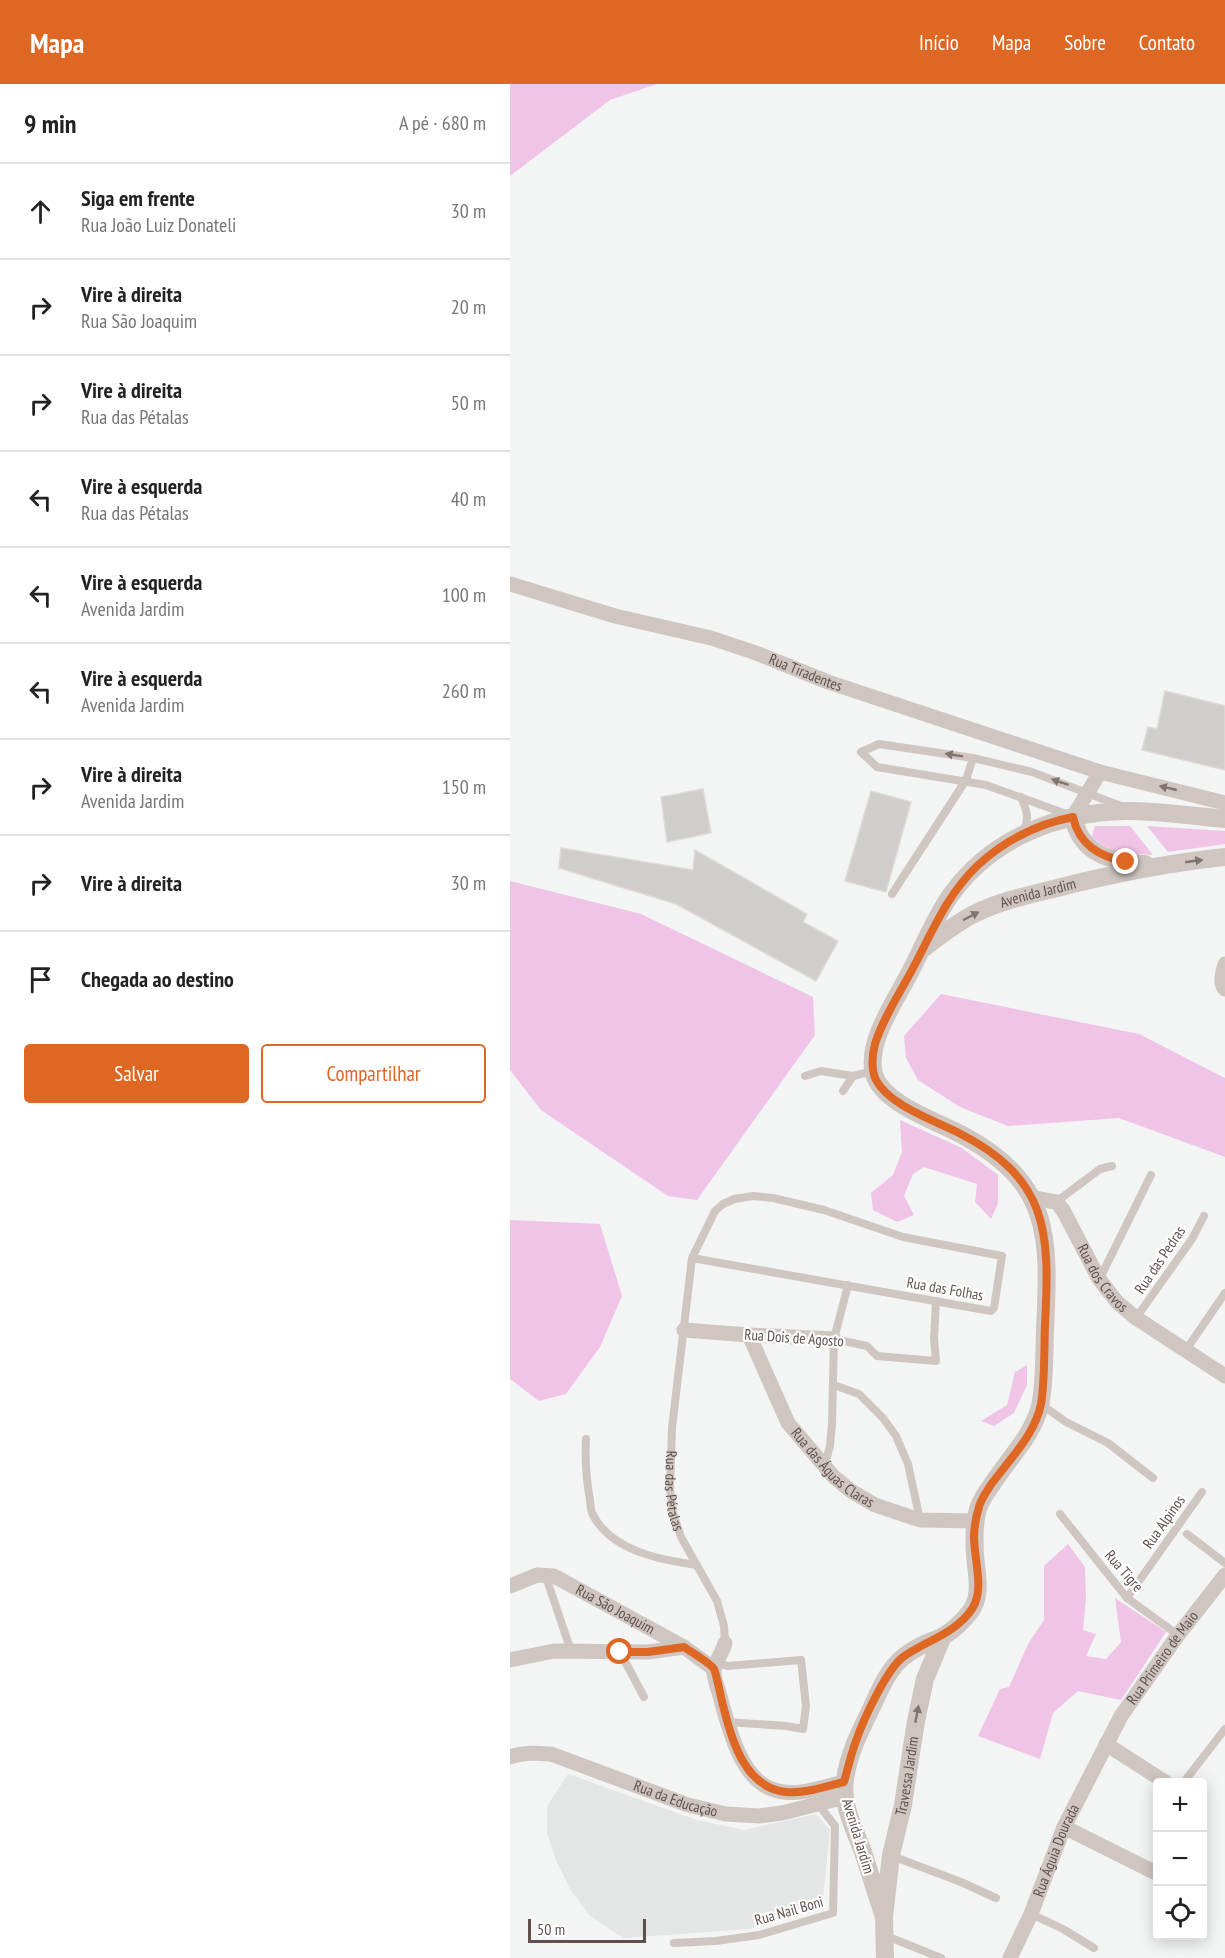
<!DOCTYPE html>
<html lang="pt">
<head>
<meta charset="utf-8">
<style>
  :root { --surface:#fff; --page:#f2f2f2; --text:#222; --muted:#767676; --line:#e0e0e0; --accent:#de6723 }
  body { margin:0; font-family:"PT Sans Narrow",sans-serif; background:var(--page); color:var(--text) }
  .controls { position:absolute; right:18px; bottom:18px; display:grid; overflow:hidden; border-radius:6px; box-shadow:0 3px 15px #0003 }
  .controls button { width:54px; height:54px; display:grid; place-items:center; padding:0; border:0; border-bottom:2px solid var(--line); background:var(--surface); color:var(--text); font:30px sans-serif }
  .scale { position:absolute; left:18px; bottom:15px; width:118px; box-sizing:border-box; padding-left:6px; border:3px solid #5f504b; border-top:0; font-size:16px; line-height:21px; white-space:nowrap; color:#5f504b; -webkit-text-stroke:4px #fff; paint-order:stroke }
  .stop { position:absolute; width:18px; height:18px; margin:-14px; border:4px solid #de6723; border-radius:50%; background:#fff }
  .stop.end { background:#de6723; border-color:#fff; box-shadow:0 2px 6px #0008 }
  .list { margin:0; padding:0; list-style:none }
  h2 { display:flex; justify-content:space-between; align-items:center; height:78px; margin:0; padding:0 24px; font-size:26px }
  h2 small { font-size:20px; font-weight:400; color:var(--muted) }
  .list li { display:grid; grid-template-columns:39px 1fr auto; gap:18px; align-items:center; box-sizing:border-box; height:96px; padding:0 24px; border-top:2px solid var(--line) }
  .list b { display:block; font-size:22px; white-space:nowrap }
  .list p { margin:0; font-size:20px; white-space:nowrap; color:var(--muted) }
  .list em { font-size:20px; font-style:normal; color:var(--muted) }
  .actions { display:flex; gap:12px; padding:18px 24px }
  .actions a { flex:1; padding:14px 0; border:2px solid var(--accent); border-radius:6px; text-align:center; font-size:21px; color:var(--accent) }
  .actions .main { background:var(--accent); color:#fff }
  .icon { flex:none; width:33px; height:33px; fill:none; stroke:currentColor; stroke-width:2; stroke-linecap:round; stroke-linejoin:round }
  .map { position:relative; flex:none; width:715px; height:1874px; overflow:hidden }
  header { display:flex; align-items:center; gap:36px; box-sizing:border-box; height:84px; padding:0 30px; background:var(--accent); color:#fff }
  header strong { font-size:28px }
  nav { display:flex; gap:33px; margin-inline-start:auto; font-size:21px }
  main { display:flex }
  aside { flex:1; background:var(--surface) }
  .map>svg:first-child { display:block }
  .education { fill:#e4e5e5 }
  .green { fill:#efc4e7 }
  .building { fill:#d1cdca; stroke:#dddad7; stroke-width:1.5 }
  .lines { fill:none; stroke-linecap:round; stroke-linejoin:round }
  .service { stroke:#d0c6c1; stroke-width:8 }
  .minor { stroke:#d0c6c1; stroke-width:15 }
  .tertiary { stroke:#d0c6c1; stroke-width:18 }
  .oneway { fill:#81736e }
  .route { stroke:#de6723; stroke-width:8 }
  .labels { text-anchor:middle; stroke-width:4.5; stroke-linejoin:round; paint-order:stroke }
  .street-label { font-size:15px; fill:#5f504b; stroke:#fff }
</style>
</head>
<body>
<header>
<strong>Mapa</strong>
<nav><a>Início</a><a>Mapa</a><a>Sobre</a><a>Contato</a></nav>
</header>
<main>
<aside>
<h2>9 min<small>A pé · 680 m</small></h2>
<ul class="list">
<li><svg class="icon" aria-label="ahead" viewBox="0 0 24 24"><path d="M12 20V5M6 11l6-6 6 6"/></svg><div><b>Siga em frente</b><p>Rua João Luiz Donateli</p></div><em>30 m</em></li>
<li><svg class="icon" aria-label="right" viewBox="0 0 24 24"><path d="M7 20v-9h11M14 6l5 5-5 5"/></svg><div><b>Vire à direita</b><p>Rua São Joaquim</p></div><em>20 m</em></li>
<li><svg class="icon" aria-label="right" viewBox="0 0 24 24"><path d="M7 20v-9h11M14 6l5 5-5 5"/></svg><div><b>Vire à direita</b><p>Rua das Pétalas</p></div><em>50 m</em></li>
<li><svg class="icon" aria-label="left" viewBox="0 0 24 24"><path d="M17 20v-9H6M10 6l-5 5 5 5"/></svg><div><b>Vire à esquerda</b><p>Rua das Pétalas</p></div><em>40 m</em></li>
<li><svg class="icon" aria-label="left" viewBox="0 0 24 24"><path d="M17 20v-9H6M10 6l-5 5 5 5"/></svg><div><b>Vire à esquerda</b><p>Avenida Jardim</p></div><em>100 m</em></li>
<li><svg class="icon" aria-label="left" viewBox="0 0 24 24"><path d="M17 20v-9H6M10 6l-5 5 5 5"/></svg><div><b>Vire à esquerda</b><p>Avenida Jardim</p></div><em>260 m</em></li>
<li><svg class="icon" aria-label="right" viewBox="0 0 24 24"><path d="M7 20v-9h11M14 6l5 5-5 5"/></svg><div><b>Vire à direita</b><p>Avenida Jardim</p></div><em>150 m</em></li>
<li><svg class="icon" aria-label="right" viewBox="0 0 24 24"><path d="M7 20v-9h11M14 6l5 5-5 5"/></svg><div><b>Vire à direita</b></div><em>30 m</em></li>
<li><svg class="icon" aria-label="arrive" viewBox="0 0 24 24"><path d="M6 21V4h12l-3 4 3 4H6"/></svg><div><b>Chegada ao destino</b></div></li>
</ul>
<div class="actions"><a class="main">Salvar</a><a>Compartilhar</a></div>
</aside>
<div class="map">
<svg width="715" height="1874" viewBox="0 0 715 1874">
  <rect width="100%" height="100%" fill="#f3f4f4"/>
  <path class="education" d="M58,1690l129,46 47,10 72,-16 14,16 -8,79 -73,20 -124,9 -8,-4 -28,-19 -19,-26 -14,-29 -9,-27v-27z"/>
  <path class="green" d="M0,0h147l-47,16 -100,76z
    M585,742h35l23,29c-23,-2 -45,-1 -61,-19z
    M637,742l78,5v13l-57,8z
    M0,797l131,33 172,83 2,38 -118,165 -29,-4 -127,-86 -31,-40z
    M431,910l198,40 86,44v79l-106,-39 -111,8 -48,-19 -42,-27 -12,-22 -2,-22z
    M390,1036l62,28 36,27v28l-7,16 -16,-17 2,-18 -53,-17 -11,7 -9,22 10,19 -17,7 -24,-12 -2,-17 22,-18 9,-23z
    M0,1136l90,4 22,72 -22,51 -34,47 -27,7 -29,-22z
    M517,1281v20l-13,28 -20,13 -13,-5 26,-16 8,-33z
    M558,1460l17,23 1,31 -3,32 13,4 -10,22 20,3 15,-17 -6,-44 51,34 -45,68 -43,-9 -25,22 -13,46 -62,-23 22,-47 9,-2 19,-43 16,-24v-54z"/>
  <path class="building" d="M655,607l60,15v64l-83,-20 6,-23 9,2z
    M193,705l8,44 -44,9 -6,-45z
    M361,707l40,11 -25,90 -41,-11z
    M51,764l132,22 2,-20 112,64 -4,8 35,19 -22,40 -140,-77 -117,-36z"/>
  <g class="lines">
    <g class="service">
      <path d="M511,713c5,12 9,21 3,33"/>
      <path d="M559,731l-83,-30 -109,-18 -16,-15 18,-8 94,14 59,14 89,34"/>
      <path d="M382,810l74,-114 7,-22"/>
      <path d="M295,992l16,-5 32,5 20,-5"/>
      <path d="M333,1007l10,-15"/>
      <path d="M546,1118l44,-33 12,-3"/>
      <path id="s1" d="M182,1174l299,53 3,-3 8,-52 -99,-19 -79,-27 -51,-12 -20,-2 -19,3 -11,5 -8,7 -23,47 -20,170 -2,61 3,24 8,24 36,64 7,25 1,17"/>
      <path d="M590,1194l51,-103"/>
      <path d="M626,1234l56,-79 12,-23"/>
      <path d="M324,1255l33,7 10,10 59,5 -2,-22 2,-38"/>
      <path d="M676,1266l39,-57"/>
      <path d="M324,1301l25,9 24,24 13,18 12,28 12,56"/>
      <path d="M532,1321l24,17 42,21 45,35"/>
      <path d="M76,1355c-1,21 0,40 4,61 0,4 1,10 2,13 18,38 69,47 105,52"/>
      <path d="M314,1383l6,-21 2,-22 2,-85 14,-54"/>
      <path d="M550,1430l67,84 51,37"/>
      <path d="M677,1450l38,29"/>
      <path d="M35,1490l26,77"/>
      <path d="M617,1514l75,-106"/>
      <path d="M110,1568l24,45"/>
      <path d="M207,1578l10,4 74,-6 5,46 -3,23 -17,-3 -59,-4"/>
      <path d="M674,1698l41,-53"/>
      <path d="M382,1772l69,26 35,16"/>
      <path d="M521,1830l32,15 31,19"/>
      <path d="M374,1851l57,23"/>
      <path d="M164,1859l42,-2 43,-6 74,-22 2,-87 -17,-22"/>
    </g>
    <g class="minor">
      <path id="s2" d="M0,500l105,32 96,22 45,15 72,29 272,90 125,31"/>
      <path d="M563,733l27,-45"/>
      <path d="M715,880c-2,8 -6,18 0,25"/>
      <path id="s3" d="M524,1114l22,4 7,8 36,69 18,23 19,16 89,58"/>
      <path d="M174,1246l65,5 85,4"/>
      <path id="s4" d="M239,1251l39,88 46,54 17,14 24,14 45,15 56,1"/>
      <path id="s5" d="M0,1502l27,-11 17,1 130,71 30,22"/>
      <path d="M215,1559c-2,9 -9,17 -11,26 -1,8 4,19 6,27 8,29 20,82 52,93 23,9 50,-2 72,-7"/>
      <path d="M0,1576l44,-9 94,1 36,-5"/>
      <path d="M596,1660l59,38"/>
      <path id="s6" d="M0,1673c14,-5 27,-4 41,-3l137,51 38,9 33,2 23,-3 63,-16"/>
      <path d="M554,1743l90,45"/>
      <path id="s7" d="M500,1874l21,-44 33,-87 57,-111 57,-81 47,-60"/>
    </g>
    <g class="tertiary">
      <path d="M563,733c8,38 38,44 72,47"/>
      <path id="s8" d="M414,864c16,-12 32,-25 50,-34 26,-13 55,-19 83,-26 55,-14 111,-25 168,-31"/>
      <path d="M374,1833c-7,-21 -14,-43 -21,-65 -8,-22 -22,-48 -18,-72 3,-25 15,-49 26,-71 8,-17 16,-38 31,-51 13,-11 25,-15 40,-21 10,-6 21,-16 28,-25 13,-17 6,-39 5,-58 -1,-15 -1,-31 3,-45 3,-10 9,-18 15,-26 16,-25 40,-48 47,-77 5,-23 4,-52 5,-76 4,-89 8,-145 -79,-193 -26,-15 -83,-32 -92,-63 -8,-31 20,-71 34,-98 14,-26 25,-55 42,-80 41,-58 108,-84 177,-85 32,0 66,5 98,8"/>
      <path id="s9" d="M375,1874l-1,-41 7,-62 12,-50 13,-84 9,-42 18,-43"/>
    </g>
  </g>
  <defs><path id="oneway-solid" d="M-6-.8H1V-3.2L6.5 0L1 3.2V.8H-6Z" transform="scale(1.5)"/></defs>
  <g class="oneway">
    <use href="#oneway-solid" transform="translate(444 671) rotate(-171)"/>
    <use href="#oneway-solid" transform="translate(550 698) rotate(-161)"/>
    <use href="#oneway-solid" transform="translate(658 704) rotate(-167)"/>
    <use href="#oneway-solid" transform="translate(684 777) rotate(-8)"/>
    <use href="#oneway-solid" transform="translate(461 832) rotate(-28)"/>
    <use href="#oneway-solid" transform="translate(407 1630) rotate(-79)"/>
  </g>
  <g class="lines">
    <path class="route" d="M110,1568h28l36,-5c7,5 26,16 30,22 2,3 8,34 10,40 8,33 22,79 62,83 19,2 40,-6 58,-10 4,-14 7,-28 12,-41 7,-21 31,-72 47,-84 24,-17 52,-23 69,-48 13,-19 2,-50 2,-72 0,-10 2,-20 5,-30 2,-8 7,-14 11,-21 18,-25 45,-51 51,-82 4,-24 3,-55 4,-79 5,-93 4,-147 -88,-193 -24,-12 -68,-27 -81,-52 -5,-10 -4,-25 -1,-36 8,-26 25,-51 38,-76 20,-37 33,-72 64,-102 27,-25 60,-42 96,-49 6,28 26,39 53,45"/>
  </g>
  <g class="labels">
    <g class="street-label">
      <text dy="5" stroke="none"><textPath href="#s2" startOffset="309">Rua Tiradentes</textPath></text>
      <text dy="5" stroke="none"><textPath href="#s8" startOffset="128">Avenida Jardim</textPath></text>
      <text transform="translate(650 1176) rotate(-56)" y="5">Rua das Pedras</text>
      <text dy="5" stroke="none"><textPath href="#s3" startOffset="112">Rua dos Cravos</textPath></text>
      <text transform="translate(435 1205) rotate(10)" y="5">Rua das Folhas</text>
      <text transform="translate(284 1254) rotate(4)" y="5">Rua Dois de Agosto</text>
      <text dy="5" stroke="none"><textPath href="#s4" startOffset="160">Rua das Águas Claras</textPath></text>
      <text dy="5" stroke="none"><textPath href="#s1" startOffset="946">Rua das Pétalas</textPath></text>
      <text transform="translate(654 1438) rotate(-55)" y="5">Rua Alpinos</text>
      <text transform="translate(614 1487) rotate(49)" y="5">Rua Tigre</text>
      <text dy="5" stroke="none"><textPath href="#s5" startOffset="116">Rua São Joaquim</textPath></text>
      <text dy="5" stroke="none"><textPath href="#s7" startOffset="338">Rua Primeiro de Maio</textPath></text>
      <text dy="5" stroke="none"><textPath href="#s9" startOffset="184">Travessa Jardim</textPath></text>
      <text dy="5" stroke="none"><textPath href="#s6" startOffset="174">Rua da Educação</textPath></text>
      <text transform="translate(348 1752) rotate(73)" y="5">Avenida Jardim</text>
      <text dy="5" stroke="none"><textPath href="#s7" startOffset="117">Rua Águia Dourada</textPath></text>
      <text transform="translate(279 1827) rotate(-16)" y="5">Rua Nail Boni</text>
    </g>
  </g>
</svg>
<div class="controls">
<button>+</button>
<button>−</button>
<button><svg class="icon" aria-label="locate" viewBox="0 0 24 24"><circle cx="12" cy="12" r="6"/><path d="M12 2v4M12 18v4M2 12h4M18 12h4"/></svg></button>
</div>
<div class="scale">50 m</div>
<div class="stop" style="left:110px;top:1568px"></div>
<div class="stop end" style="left:616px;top:778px"></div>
</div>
</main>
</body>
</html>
